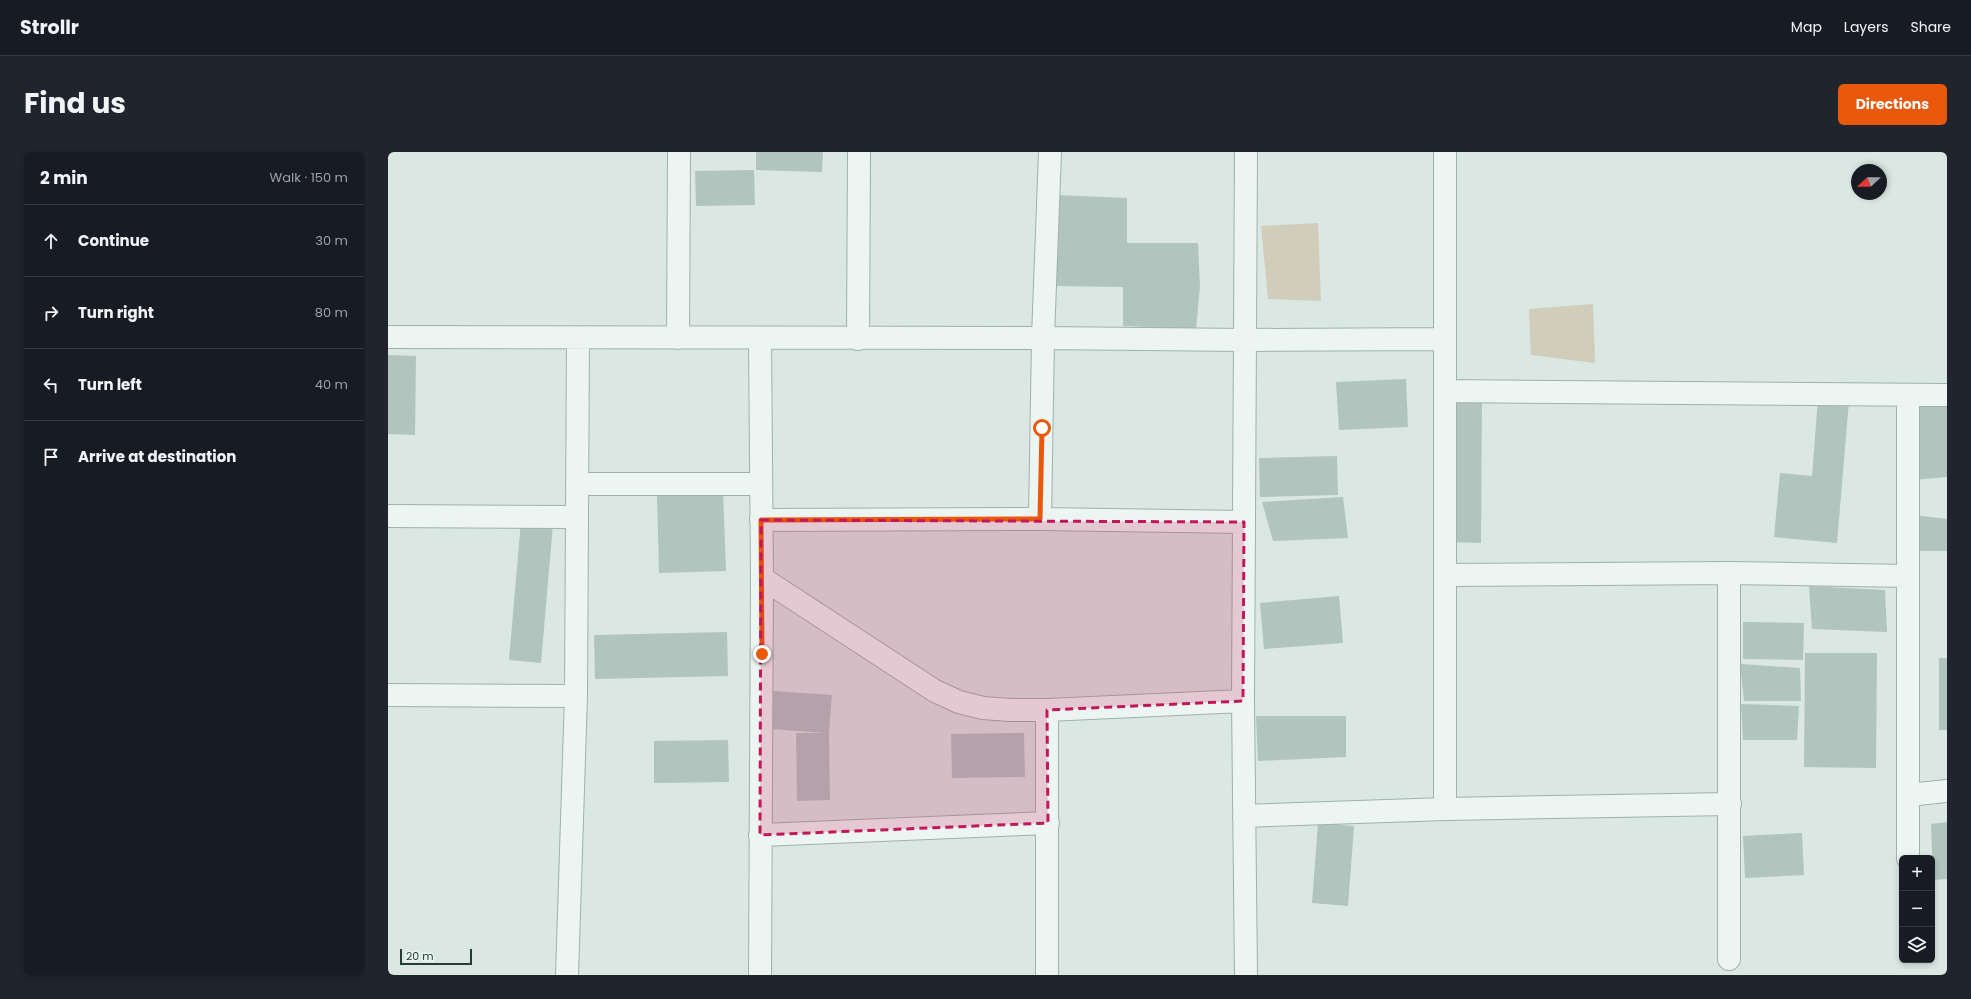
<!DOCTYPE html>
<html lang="en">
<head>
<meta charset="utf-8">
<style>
  :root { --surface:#171b24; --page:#20242c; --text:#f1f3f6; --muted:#9ea1a6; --line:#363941; --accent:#ea580c }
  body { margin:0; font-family:Poppins,sans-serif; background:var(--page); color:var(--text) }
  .controls { position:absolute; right:12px; bottom:12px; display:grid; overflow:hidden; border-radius:6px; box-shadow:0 2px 6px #0003 }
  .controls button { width:36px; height:36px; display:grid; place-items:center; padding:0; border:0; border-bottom:1px solid var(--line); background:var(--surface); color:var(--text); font:20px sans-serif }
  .compass { position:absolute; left:1463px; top:12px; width:36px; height:36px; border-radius:50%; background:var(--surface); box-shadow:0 2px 6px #0003; rotate:248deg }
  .scale { position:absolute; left:12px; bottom:10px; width:72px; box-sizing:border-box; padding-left:4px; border:2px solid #233e35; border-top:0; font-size:11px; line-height:14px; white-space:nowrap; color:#233e35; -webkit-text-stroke:3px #eaf4f0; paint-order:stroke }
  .stop { position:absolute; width:12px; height:12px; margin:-9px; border:3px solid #ea580c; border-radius:50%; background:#fff }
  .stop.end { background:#ea580c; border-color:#fff; box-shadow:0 1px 4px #0008 }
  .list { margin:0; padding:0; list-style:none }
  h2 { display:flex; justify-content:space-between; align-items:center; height:52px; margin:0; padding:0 16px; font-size:17px }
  h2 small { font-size:13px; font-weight:400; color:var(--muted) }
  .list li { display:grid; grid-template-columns:26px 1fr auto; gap:12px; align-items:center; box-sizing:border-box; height:72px; padding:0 16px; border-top:1px solid var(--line) }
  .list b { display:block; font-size:15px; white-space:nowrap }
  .list em { font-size:13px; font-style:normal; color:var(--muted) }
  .icon { flex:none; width:22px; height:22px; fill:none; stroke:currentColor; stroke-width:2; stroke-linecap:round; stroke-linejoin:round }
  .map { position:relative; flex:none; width:1559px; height:823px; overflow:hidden; border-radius:6px }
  header { display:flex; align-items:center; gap:24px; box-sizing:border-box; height:56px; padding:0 20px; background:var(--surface); border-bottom:1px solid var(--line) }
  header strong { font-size:19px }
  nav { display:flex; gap:22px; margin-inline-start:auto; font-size:14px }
  .intro { display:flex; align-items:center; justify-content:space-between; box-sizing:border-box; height:96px; padding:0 24px }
  h1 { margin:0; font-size:28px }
  .button { padding:10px 18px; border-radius:6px; background:var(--accent); color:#fff; font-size:14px; font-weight:700 }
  main { display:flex; gap:24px; padding:0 24px }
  aside { flex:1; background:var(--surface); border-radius:6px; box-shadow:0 2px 6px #0003 }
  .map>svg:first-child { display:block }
  .green { fill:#d1cdbb }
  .building { fill:#b1c4be }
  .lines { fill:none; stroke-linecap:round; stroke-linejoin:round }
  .minor-casing { stroke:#9fb1ab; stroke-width:24 }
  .minor { stroke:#edf5f2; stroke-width:22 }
  .route { stroke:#ea580c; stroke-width:5 }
  .marked { fill:#c2185b; fill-opacity:0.2; stroke:#c2185b; stroke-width:3; stroke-dasharray:8 5; stroke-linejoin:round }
</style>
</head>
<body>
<header>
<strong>Strollr</strong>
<nav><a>Map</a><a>Layers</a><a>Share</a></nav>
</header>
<div class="intro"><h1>Find us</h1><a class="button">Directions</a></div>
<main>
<aside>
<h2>2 min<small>Walk · 150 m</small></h2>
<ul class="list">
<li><svg class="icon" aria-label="ahead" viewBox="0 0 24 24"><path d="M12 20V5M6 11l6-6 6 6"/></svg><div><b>Continue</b></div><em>30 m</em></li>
<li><svg class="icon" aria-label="right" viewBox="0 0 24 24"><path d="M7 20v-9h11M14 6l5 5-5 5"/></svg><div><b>Turn right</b></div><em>80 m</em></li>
<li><svg class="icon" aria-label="left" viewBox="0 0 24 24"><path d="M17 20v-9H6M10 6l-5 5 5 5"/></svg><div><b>Turn left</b></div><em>40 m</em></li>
<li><svg class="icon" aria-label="arrive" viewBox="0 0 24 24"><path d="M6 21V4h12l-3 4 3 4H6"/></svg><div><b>Arrive at destination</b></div></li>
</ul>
</aside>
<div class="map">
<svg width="1559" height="823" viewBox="0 0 1559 823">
  <rect width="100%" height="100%" fill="#dae7e2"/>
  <path class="green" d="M930,71l3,78 -53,-2 -7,-73z
    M1205,152l2,59 -64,-8 -2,-46z"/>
  <path class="building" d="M368,0h67l-1,20 -66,-2z
    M366,18l1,35 -59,1 -1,-35z
    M668,43l71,3v45h71l2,43 -4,43 -73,-3v-39l-69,-1z
    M0,203l28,1 -1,79 -27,-1z
    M1018,227l2,48 -69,3 -3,-48z
    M1064,242h30l-1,149 -29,-1z
    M1430,246l31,3 -12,142 -63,-6 6,-64 32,3z
    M1522,253l37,2v70l-33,3z
    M949,304l1,39 -78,2 -1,-39z
    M335,339l3,80 -67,2 -2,-80z
    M955,345l5,41 -75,3 -11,-39z
    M1526,363l33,4v32h-34z
    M133,369l32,3 -12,139 -32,-3z
    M1421,434l76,4 2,42 -75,-3z
    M951,444l4,47 -79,6 -4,-46z
    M1355,470l61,1 -1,37 -60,-1z
    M339,480l1,44 -133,3 -1,-44z
    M1417,501h72l-1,115 -72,-1z
    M1551,506h8v72h-8z
    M1352,512l60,4 1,33h-57z
    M385,539l59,4 -3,38 1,67 -33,1 -1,-68h29l-54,-4z
    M1353,552l58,2 -2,34h-54z
    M868,564h90v41l-88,4z
    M636,581l1,44 -73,1 -1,-44z
    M340,588l1,42 -75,1v-42z
    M1559,670v57l-14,1 -2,-56z
    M930,671l36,3 -6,80 -36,-3z
    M1414,681l2,42 -59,3 -2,-42z"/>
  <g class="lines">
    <defs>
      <path id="minor" d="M858,0l-3,549 3,274
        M0,185l655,1 202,2 200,-1
        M290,186l1,-186
        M372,186l2,240 -2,397
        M470,187l1,-187
        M1057,239l502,4
        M189,332h184
        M0,364l189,1
        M652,367l3,-181 7,-186
        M373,368l279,-1 204,3
        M1341,421v386
        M1057,423l284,-2 179,3
        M374,426l173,113 24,11 24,6 27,2h37l196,-9
        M0,543l188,1
        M1520,643l39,-4
        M1057,657v-657
        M856,664l201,-7 285,-5
        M372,683l288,-12
        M1520,706v-463
        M179,823l9,-279 2,-358
        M659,823v-265"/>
    </defs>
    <use href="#minor" class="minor-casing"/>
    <use href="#minor" class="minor"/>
  </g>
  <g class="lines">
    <path class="route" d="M374,502l-1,-134 279,-1 2,-91"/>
  </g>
  <path class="marked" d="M373,368l483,2 -1,179 -196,9 1,113 -288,12z"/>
</svg>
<div class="controls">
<button>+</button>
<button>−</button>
<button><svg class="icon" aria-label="layers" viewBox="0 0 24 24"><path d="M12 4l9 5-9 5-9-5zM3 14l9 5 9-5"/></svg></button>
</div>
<svg class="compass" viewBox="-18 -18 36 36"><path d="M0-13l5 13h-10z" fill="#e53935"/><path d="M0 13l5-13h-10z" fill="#9ea1a6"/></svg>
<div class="scale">20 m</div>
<div class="stop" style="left:654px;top:276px"></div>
<div class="stop end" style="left:374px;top:502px"></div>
</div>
</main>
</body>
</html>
